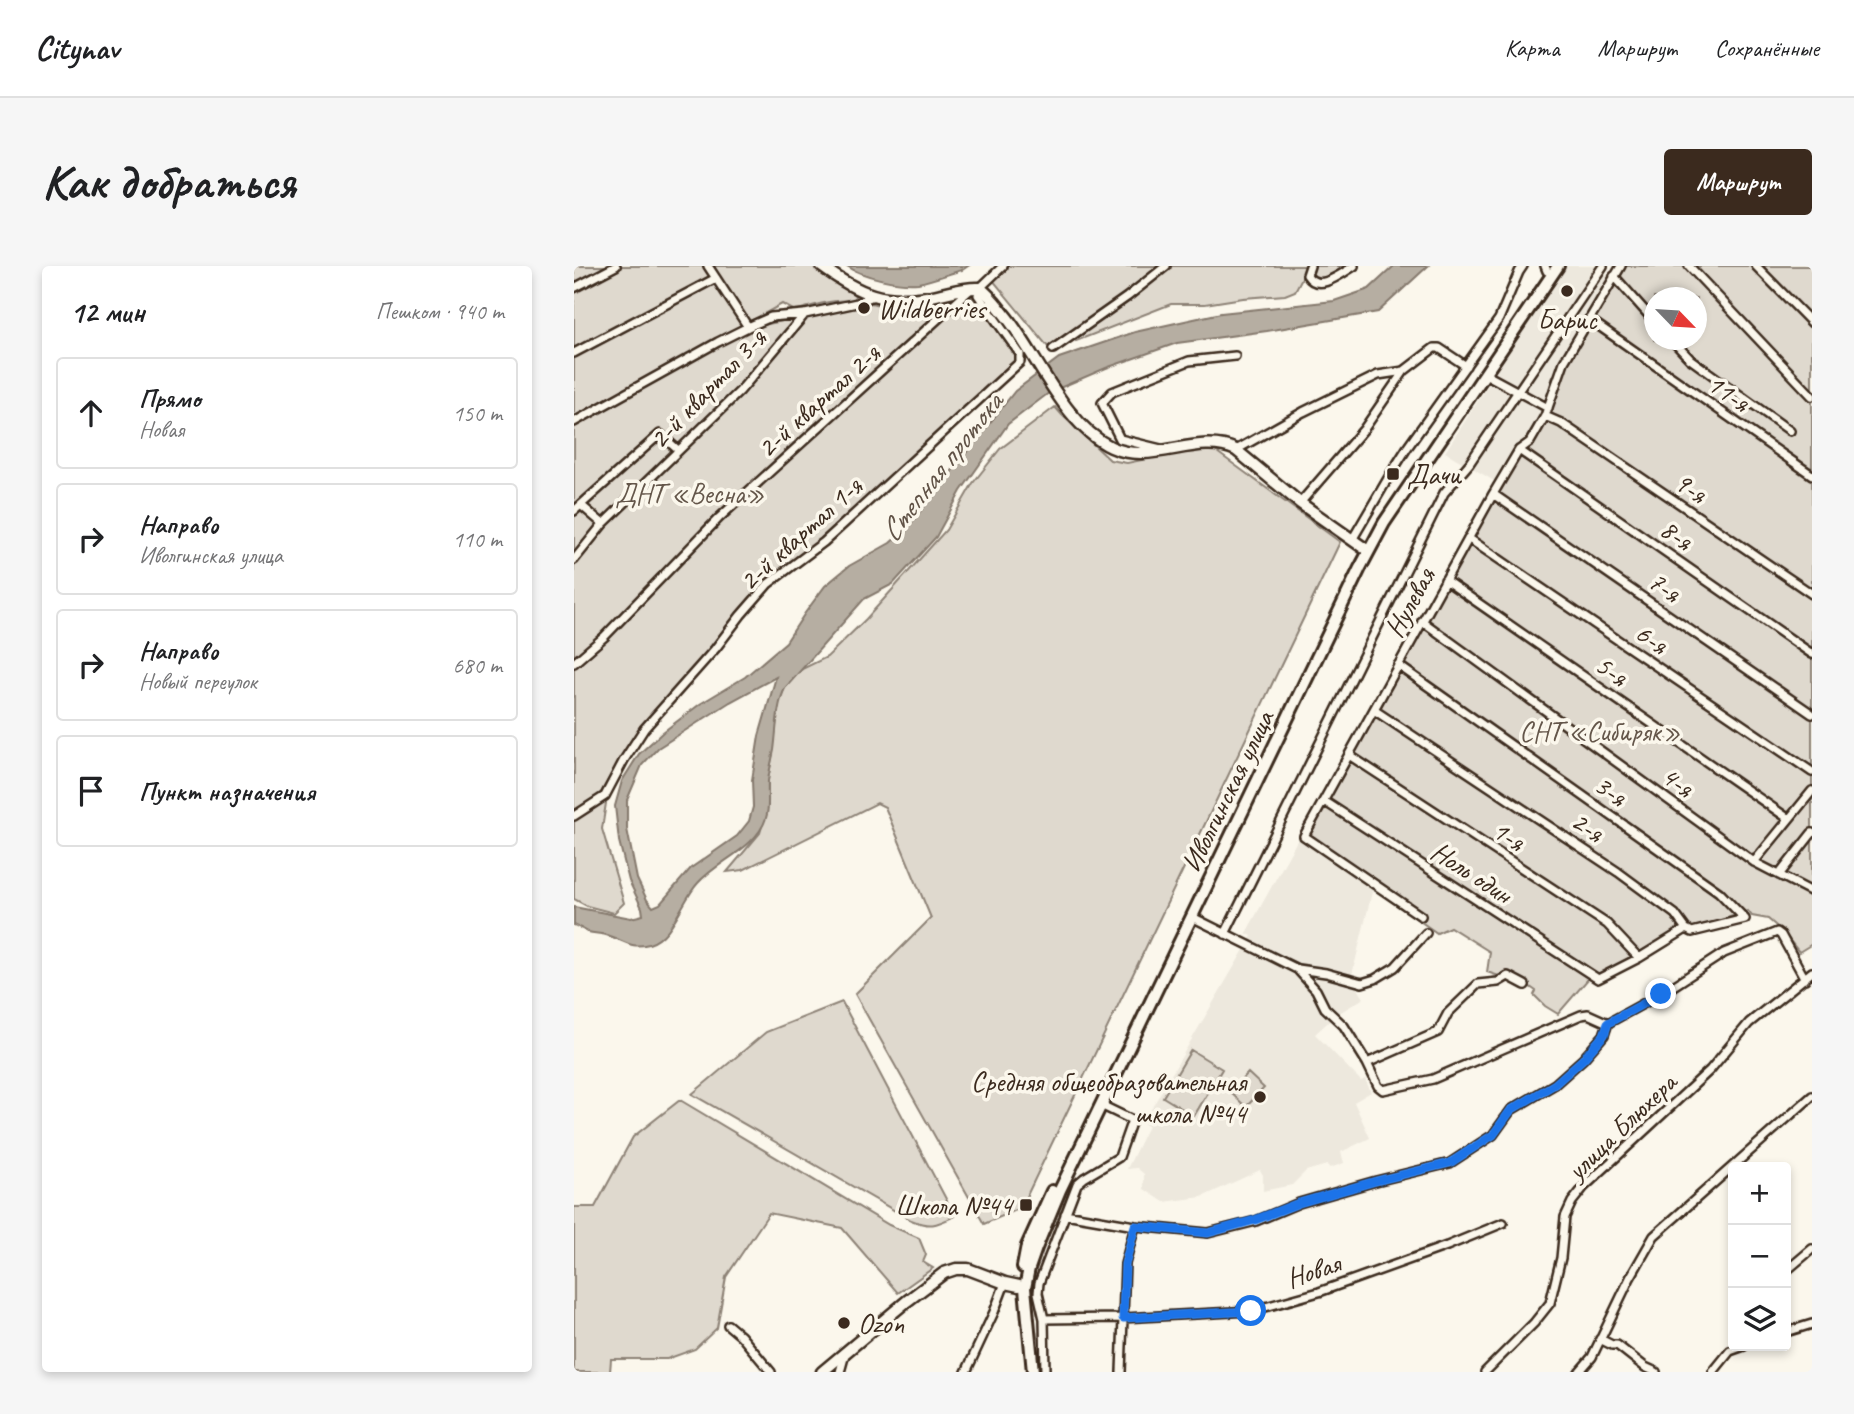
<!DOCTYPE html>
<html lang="ru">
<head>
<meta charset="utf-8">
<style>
  :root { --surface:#fff; --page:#f6f6f6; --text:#202124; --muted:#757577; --line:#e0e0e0; --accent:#3b2a1e }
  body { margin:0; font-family:Caveat,sans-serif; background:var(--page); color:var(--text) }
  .controls { position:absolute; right:21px; bottom:21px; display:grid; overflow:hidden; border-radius:7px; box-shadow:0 4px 10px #0003 }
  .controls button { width:63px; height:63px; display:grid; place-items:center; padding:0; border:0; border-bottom:2px solid var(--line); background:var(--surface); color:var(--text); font:35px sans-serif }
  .compass { position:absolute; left:1070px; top:21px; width:63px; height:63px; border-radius:50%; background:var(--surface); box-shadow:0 4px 10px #0003; rotate:115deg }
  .stop { position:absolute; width:21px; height:21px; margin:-16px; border:5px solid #1a73e8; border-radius:50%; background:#fff }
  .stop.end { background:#1a73e8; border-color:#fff; box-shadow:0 2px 7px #0008 }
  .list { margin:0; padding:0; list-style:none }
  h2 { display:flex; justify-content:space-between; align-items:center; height:91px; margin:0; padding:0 28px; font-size:30px }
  h2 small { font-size:23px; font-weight:400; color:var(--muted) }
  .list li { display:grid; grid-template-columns:46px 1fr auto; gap:21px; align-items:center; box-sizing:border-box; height:112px; margin:0 14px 14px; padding:0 14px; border:2px solid var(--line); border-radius:7px }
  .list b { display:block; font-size:26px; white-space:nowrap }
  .list p { margin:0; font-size:23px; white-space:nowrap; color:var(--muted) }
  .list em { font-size:23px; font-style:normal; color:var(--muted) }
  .icon { flex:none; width:38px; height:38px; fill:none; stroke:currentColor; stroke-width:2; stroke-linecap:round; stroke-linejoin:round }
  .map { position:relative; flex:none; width:1238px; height:1106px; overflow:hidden; border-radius:7px }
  header { display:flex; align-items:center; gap:42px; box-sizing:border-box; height:98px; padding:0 35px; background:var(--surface); border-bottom:2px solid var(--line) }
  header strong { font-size:33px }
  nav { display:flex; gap:38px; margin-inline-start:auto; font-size:24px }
  .intro { display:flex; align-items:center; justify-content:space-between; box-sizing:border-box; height:168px; padding:0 42px }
  h1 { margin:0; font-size:49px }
  .button { padding:18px 32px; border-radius:7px; background:var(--accent); color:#fff; font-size:24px; font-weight:700 }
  main { display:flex; gap:42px; padding:0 42px }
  aside { flex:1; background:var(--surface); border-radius:7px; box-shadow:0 4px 10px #0003 }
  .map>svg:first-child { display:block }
  .built { fill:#ede8dd }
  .green { fill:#dfd9ce; stroke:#8d8276; stroke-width:2; fill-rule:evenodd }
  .water { fill:#b6aea2; stroke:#85796d; stroke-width:2; fill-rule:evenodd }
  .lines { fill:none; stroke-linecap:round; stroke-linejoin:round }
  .street-casing { stroke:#3b2a1e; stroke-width:12 }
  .secondary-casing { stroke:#3b2a1e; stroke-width:15 }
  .primary-casing { stroke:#3b2a1e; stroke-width:16 }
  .street { stroke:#fbf7ec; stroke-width:7 }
  .secondary { stroke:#fbf7ec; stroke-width:10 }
  .primary { stroke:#fbf7ec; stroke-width:10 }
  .route { stroke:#1a73e8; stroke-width:9 }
  .poi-dot { fill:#3b2a1e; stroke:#fbf7ec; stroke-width:2.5 }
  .labels { text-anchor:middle; stroke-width:7; stroke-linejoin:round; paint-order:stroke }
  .poi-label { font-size:28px; fill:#3b2a1e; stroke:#fbf7ec; text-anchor:start }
  .street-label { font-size:28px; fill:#3b2a1e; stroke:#fbf7ec }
  .park-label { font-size:28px; fill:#64564a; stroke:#fbf7ec }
  .water-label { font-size:30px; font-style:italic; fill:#605246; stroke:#fbf7ec }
</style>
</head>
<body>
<header>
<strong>Citynav</strong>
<nav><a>Карта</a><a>Маршрут</a><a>Сохранённые</a></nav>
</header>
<div class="intro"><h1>Как добраться</h1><a class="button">Маршрут</a></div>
<main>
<aside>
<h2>12 мин<small>Пешком · 940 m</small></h2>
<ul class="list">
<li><svg class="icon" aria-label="ahead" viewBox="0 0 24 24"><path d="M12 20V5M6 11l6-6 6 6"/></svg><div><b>Прямо</b><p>Новая</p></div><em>150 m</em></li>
<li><svg class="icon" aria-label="right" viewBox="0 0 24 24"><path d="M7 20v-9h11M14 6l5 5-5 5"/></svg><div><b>Направо</b><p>Иволгинская улица</p></div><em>110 m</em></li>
<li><svg class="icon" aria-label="right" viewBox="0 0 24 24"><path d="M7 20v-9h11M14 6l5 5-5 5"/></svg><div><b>Направо</b><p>Новый переулок</p></div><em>680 m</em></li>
<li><svg class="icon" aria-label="arrive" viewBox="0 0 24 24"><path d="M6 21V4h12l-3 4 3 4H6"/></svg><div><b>Пункт назначения</b></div></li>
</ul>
</aside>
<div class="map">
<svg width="1238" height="1106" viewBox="0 0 1238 1106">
  <rect width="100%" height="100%" fill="#fbf7ec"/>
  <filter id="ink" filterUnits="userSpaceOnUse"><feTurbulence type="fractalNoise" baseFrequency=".0143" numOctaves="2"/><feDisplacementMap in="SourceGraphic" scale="14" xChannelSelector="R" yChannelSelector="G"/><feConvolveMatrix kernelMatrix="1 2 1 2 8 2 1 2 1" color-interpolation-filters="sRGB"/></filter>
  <g filter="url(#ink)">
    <path class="built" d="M991,0h29l17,10 -59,103 -9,31 -19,32 -9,5 -19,35 -51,-30z
      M725,571l74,51 -22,91 13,19 -28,17 -21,19 46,47 4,-2 6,13 -17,10 16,36 -29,14 3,11 -14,5 -3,-3 -21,6 -14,14 -29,6v-16l-3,-5 -58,27 -38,5 -20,-13v-15l-7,-6 -10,1 21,-43 -5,-3 109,-187 -6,-3z"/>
    <path class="green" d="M0,0h242l38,28 3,9c-16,-7 -46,3 -62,8l-13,-7 -208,114z
      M435,0h340l-20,12 -12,2 -11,-10 -11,21 -10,4 -42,3 -38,6h-34l-95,37 -6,-8 -22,14 -56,-68z
      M1043,0h195v678l-13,8 -17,-21 -14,-12 -16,-3 -4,-5 -57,19 -4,-5 -88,50 -5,-3 -36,42 -13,-8 -11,-11 2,-4 -29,-20 -5,6 -15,-5 3,-20 -40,-25 -13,6 -137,-96 113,-208 102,-182 9,-5 19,-32 9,-31zM1080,32h42v42h-42z
      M396,31l4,1 39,51 3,9 -1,4 -194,178 -51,38 -31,32 -36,47 -53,60 -29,40 -22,39 7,7 -4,26 22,74 -10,10 -27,-7 -13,-7v-474l144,-81 45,-19 108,-22c23,6 47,3 70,-4l10,10 10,-9z
      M481,141l7,8 48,45 17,3 79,-16 11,5 123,90 -319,666 -37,16 -129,-230 76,-76 -46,-111 -8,-4 -134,67 -16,2 33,-39 8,-27v-26l5,-28 6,-51 6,-13 17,-19 25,-12 39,-38 80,-89 27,-47 27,-34z
      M268,736l113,214c-19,9 -24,12 -44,4l-219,-126 74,-62z
      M617,784l31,19 -28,47 -31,-19z
      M674,807l16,15 -18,19 -16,-15z
      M106,834l209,125 30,13 7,17 -3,7 10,6 -35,25 -56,-65 -73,-15 -43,64 -9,51 -22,21 -28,10h-56l-1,13h-36v-165h21l38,-70z"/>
    <path class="water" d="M273,0h121l-6,4c-14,4 -29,10 -44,13 -18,2 -56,-6 -71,-17z
      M820,0h34l-50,46 -111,19 -90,12 -71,25 -56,24 -42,32 -47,67 -25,46 -43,47 -29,15 -79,89c-9,19 -8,41 -11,62 -2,10 -5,21 -6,31 -1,13 2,25 -2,37 -10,31 -48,42 -68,65 -16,17 -25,54 -49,61 -19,5 -23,-3 -40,-8 -6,-3 -14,-2 -21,-4 -4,-2 -9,-5 -14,-7v-18l57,11 12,-3 -1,-7 -13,-27 -10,-40 -4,-35 7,-25 17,-27 24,-22 37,-28 45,-27 41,-35 19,-29 20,-27 24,-20 41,-23 17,-15 108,-137 44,-33 76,-26 86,-19 113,-12 35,-12zM202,411l-17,59 -7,44 1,27 -4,14 -12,15 -46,32 -31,36 -7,3 -6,-7 -10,-21 -10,-50v-29l15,-35 16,-17 72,-46z"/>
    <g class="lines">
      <defs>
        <path id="street" d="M134,0l40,61
          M736,0l-3,9c11,18 34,-1 47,-9
          M971,0l2,5
          M1115,0l123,130
          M1182,0l56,57
          M1040,10l40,45
          M0,22l42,-22
          M1015,53l223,156
          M1098,74l18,19 100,72
          M479,83l74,-52 39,-31
          M0,87l142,-75
          M911,108l63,34
          M971,150l16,7 251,171
          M0,156l144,-80 30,-15 23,-10 33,-3
          M587,183l-41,-10 -18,-36 10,-11 77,-31 46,-5
          M662,184l67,-38 75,-37 26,-4 30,-23h5l27,18
          M945,184l293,204
          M919,228l319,220
          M726,237l64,-74 40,-58
          M8,240l21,18
          M0,245l86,-77 18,16
          M894,272l344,234
          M778,274l38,-65 17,-27 92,-129 20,-47 4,-6
          M0,294l29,-36 137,-133 65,-77 52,-11 16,-7
          M871,314l344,239
          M848,355l332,241 58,30
          M0,397l30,-26 115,-119 253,-230
          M824,399l321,227 26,27 -53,13 -6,-3
          M775,489l258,169 32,34
          M750,535l274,178 41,-21 47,-29 -11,-15 -57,-42 -244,-162
          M0,550l31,-20 19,-36 20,-31 71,-80 26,-34 27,-31 56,-42 196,-180v-8l-42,-59 2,-7 23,-22
          M1180,596l58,-71
          M1205,609l33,-42
          M847,650l-117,-80 189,-342 26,-44 11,-8 15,-26 19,-54 57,-96
          M618,651l105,52 19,21 9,18 19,18 23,37 11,23 5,4 50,-11 148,-64 7,-1 20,9
          M651,668l219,-441 25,-29 14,-21 120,-177
          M724,703l28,4 36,10 13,-4 20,-12 31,-34
          M793,797l71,-31 10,-19 30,-29 20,-2 10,-6 17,9
          M491,948l70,12 73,7 48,-12 43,-18 77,-22 74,-18 43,-28 18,-25 44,-26 28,-25 21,-24 4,-12 53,-29 63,-41 53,-21 4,3 24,44
          M1212,1005l26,-22
          M470,1053l79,-1 128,-7 68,-19 128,-46 56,-23
          M154,1059l13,11 30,36
          M1212,1066l26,-8
          M1026,1073l12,6h5l28,22 11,5
          M266,1106l5,-18
          M392,1106l28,-60 11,-29
          M471,1106l-1,-53 -6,-26 1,-10 38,-99 7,-6 35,-21 13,-37 -31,-15
          M547,1106l4,-108 10,-38
          M911,1106l49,-49 16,-20 11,-45 4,-41 7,-15 12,-15 126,-117 39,-47 63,-51
          M1005,1106l13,-15 38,-79 24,-42 158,-140
          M1139,1106l17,-21 14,-5"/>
        <path id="secondary" d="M247,0c38,28 63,39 111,30 16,-3 31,-9 48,-8 10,7 17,17 25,27 32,39 59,110 106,132 41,19 86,-15 125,3l64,53 64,45
          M248,1106l85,-71 37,-28 12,-4h12l37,14 14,3"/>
        <path id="primary" d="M449,1001l4,-21 25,-55
          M459,1106l-8,-84 4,-20 7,-20 24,-58 300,-622 24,-45 174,-257"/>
      </defs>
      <use href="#street" class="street-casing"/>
      <use href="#secondary" class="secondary-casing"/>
      <use href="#primary" class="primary-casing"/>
      <use href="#street" class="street"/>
      <use href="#secondary" class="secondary"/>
      <use href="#primary" class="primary"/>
    </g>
  </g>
  <g class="lines" filter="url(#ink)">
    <path class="route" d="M677,1045l-128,7 2,-54 10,-38 73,7 47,-13 44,-17 77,-22 74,-18 43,-28 18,-25 44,-26 28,-25 21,-24 4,-12 53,-29"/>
  </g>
  <g class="poi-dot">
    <circle cx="993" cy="25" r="7"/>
    <circle cx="290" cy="42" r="7"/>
    <rect x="812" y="201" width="14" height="14" rx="3.5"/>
    <circle cx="686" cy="831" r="7"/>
    <rect x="445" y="932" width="14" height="14" rx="3.5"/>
    <circle cx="270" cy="1057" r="7"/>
  </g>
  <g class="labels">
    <g class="poi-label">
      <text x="304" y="52">Wildberries</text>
      <text x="993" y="63" text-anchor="middle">Барис</text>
      <text x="833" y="218">Дачи</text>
      <text x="672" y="825" text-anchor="end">Средняя общеобразовательная<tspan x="672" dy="32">школа №44</tspan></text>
      <text x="438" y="949" text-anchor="end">Школа №44</text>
      <text x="284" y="1067">Ozon</text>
    </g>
    <g class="street-label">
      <text transform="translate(133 122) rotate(-46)" y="10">2-й квартал 3-я</text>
      <text transform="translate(1155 126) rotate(35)" y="10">11-я</text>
      <text transform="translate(244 134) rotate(-42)" y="10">2-й квартал 2-я</text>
      <text transform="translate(1117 221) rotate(34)" y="10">9-я</text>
      <text transform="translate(226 267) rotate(-42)" y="10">2-й квартал 1-я</text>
      <text transform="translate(1103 268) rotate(35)" y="10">8-я</text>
      <text transform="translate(1091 320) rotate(35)" y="10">7-я</text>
      <text transform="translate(835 336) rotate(-61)" y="10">Нулевая</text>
      <text transform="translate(1078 372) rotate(34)" y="10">6-я</text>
      <text transform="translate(1038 404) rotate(35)" y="10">5-я</text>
      <text transform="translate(1104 515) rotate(36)" y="10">4-я</text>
      <text transform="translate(1037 524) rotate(35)" y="10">3-я</text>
      <text transform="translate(653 525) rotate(-64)" y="10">Иволгинская улица</text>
      <text transform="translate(1014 560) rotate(34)" y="10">2-я</text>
      <text transform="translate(935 569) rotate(33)" y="10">1-я</text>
      <text transform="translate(898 606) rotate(33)" y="10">Ноль один</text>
      <text transform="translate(1047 860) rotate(-44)" y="10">улица Блюхера</text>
      <text transform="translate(739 1004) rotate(-18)" y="10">Новая</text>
    </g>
    <g class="park-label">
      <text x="116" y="237">ДНТ «Весна»</text>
      <text x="1026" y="475">СНТ «Сибиряк»</text>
    </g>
    <g class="water-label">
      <text transform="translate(367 201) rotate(-52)" y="10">Степная протока</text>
    </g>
  </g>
</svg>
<div class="controls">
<button>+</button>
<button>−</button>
<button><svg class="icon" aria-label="layers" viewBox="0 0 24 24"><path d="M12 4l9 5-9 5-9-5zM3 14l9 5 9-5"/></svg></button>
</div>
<svg class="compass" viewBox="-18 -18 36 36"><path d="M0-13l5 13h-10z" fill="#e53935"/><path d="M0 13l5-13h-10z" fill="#757577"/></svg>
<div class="stop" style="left:677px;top:1045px"></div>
<div class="stop end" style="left:1087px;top:728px"></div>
</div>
</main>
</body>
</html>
